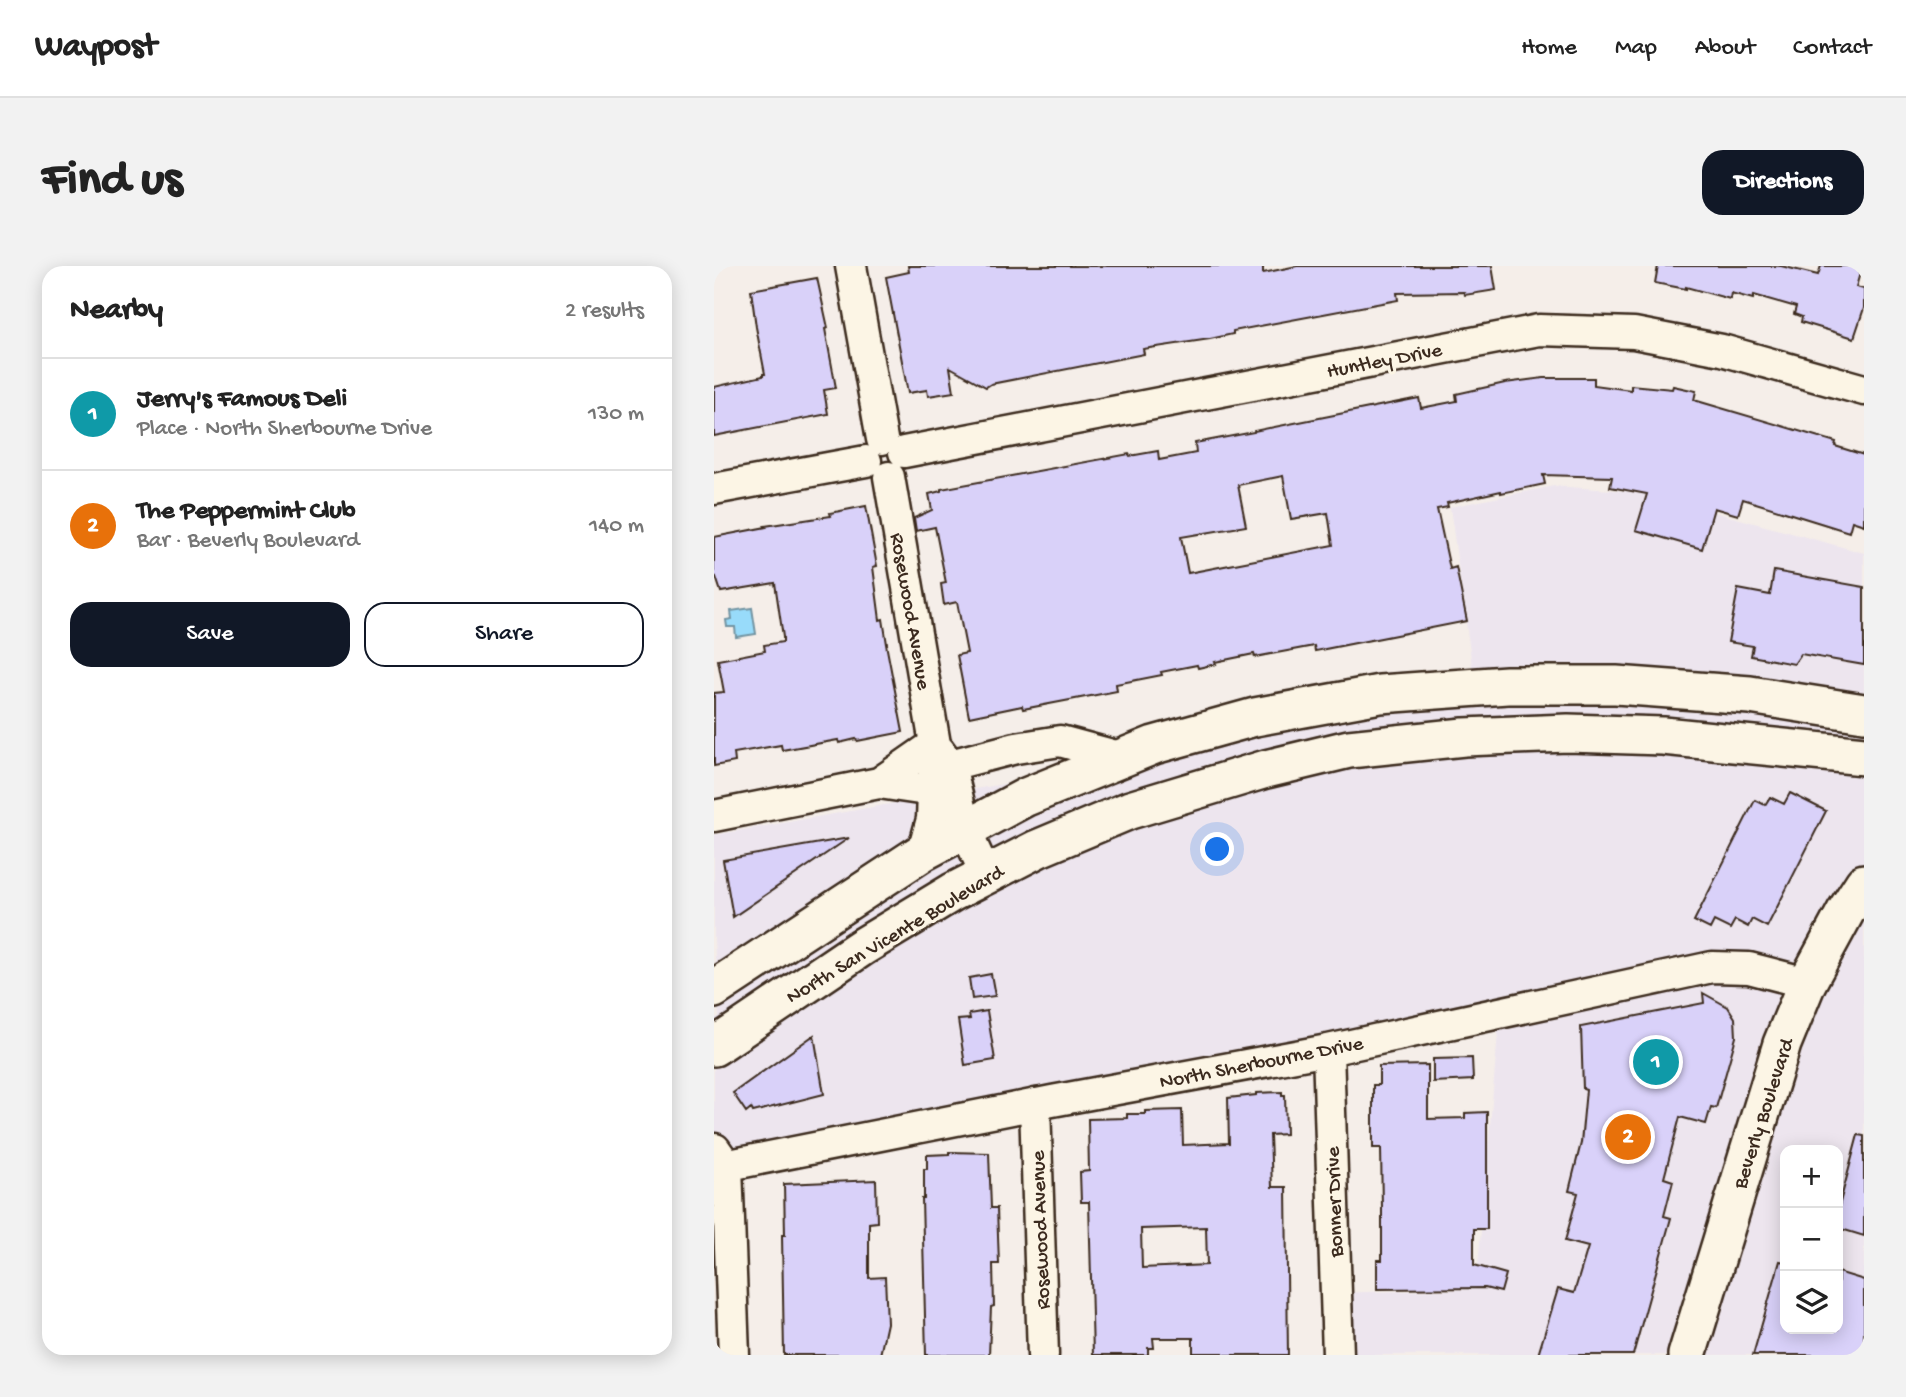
<!DOCTYPE html>
<html lang="en">
<head>
<meta charset="utf-8">
<style>
  :root { --surface:#fff; --page:#f2f2f2; --text:#222; --muted:#767676; --line:#e0e0e0; --accent:#111827 }
  body { margin:0; font-family:"Gochi Hand",sans-serif; background:var(--page); color:var(--text) }
  .controls { position:absolute; right:21px; bottom:21px; display:grid; overflow:hidden; border-radius:14px; box-shadow:0 4px 18px #0003 }
  .controls button { width:63px; height:63px; display:grid; place-items:center; padding:0; border:0; border-bottom:2px solid var(--line); background:var(--surface); color:var(--text); font:35px sans-serif }
  .you { position:absolute; left:504px; top:584px; width:24px; height:24px; margin:-18px; border:5px solid #fff; border-radius:50%; background:#1a73e8; box-shadow:0 0 0 10px #1a73e833 }
  .badge { display:grid; place-items:center; width:46px; height:46px; border-radius:50%; background:var(--accent); color:#fff; font-size:23px; font-weight:700 }
  .pin { position:absolute; translate:-50% -50%; border:4px solid #fff; box-shadow:0 2px 7px #0006 }
  .list { margin:0; padding:0; list-style:none }
  h2 { display:flex; justify-content:space-between; align-items:center; height:91px; margin:0; padding:0 28px; font-size:30px }
  h2 small { font-size:23px; font-weight:400; color:var(--muted) }
  .list li { display:grid; grid-template-columns:46px 1fr auto; gap:21px; align-items:center; box-sizing:border-box; height:112px; padding:0 28px; border-top:2px solid var(--line) }
  .list b { display:block; font-size:26px; white-space:nowrap }
  .list p { margin:0; font-size:23px; white-space:nowrap; color:var(--muted) }
  .list em { font-size:23px; font-style:normal; color:var(--muted) }
  .actions { display:flex; gap:14px; padding:21px 28px }
  .actions a { flex:1; padding:16px 0; border:2px solid var(--accent); border-radius:21px; text-align:center; font-size:24px; color:var(--accent) }
  .actions .main { background:var(--accent); color:#fff }
  .icon { flex:none; width:38px; height:38px; fill:none; stroke:currentColor; stroke-width:2; stroke-linecap:round; stroke-linejoin:round }
  .map { position:relative; flex:none; width:1150px; height:1089px; overflow:hidden; border-radius:21px }
  header { display:flex; align-items:center; gap:42px; box-sizing:border-box; height:98px; padding:0 35px; background:var(--surface); border-bottom:2px solid var(--line) }
  header strong { font-size:33px }
  nav { display:flex; gap:38px; margin-inline-start:auto; font-size:24px }
  .intro { display:flex; align-items:center; justify-content:space-between; box-sizing:border-box; height:168px; padding:0 42px }
  h1 { margin:0; font-size:49px }
  .button { padding:18px 32px; border-radius:21px; background:var(--accent); color:#fff; font-size:24px; font-weight:700 }
  main { display:flex; gap:42px; padding:0 42px }
  aside { flex:1; background:var(--surface); border-radius:21px; box-shadow:0 4px 18px #0003 }
  .map>svg:first-child { display:block }
  .built { fill:#ede5ee; fill-rule:evenodd }
  .water { fill:#98dbfa; stroke:#7394a2; stroke-width:2 }
  .building { fill:#d9d1f9; stroke:#3b2a1e; stroke-width:2; fill-rule:evenodd }
  .lines { fill:none; stroke-linecap:round; stroke-linejoin:round }
  .minor-casing { stroke:#3b2a1e; stroke-width:35 }
  .major-casing { stroke:#3b2a1e; stroke-width:42 }
  .minor { stroke:#fcf5e5; stroke-width:30 }
  .major { stroke:#fcf5e5; stroke-width:37 }
  .labels { text-anchor:middle; stroke-width:6; stroke-linejoin:round; paint-order:stroke }
  .street-label { font-size:21px; fill:#3b2a1e; stroke:#fcf5e5 }
</style>
</head>
<body>
<header>
<strong>Waypost</strong>
<nav><a>Home</a><a>Map</a><a>About</a><a>Contact</a></nav>
</header>
<div class="intro"><h1>Find us</h1><a class="button">Directions</a></div>
<main>
<aside>
<h2>Nearby<small>2 results</small></h2>
<ul class="list">
<li><span class="badge" style="background:#0f9aa8">1</span><div><b>Jerry's Famous Deli</b><p>Place · North Sherbourne Drive</p></div><em>130 m</em></li>
<li><span class="badge" style="background:#e8710a">2</span><div><b>The Peppermint Club</b><p>Bar · Beverly Boulevard</p></div><em>140 m</em></li>
</ul>
<div class="actions"><a class="main">Save</a><a>Share</a></div>
</aside>
<div class="map">
<svg width="1150" height="1089" viewBox="0 0 1150 1089">
  <rect width="100%" height="100%" fill="#f5eee9"/>
  <filter id="ink" filterUnits="userSpaceOnUse"><feTurbulence type="fractalNoise" baseFrequency=".0143" numOctaves="2"/><feDisplacementMap in="SourceGraphic" scale="14" xChannelSelector="R" yChannelSelector="G"/><feConvolveMatrix kernelMatrix="1 2 1 2 8 2 1 2 1" color-interpolation-filters="sRGB"/></filter>
  <g filter="url(#ink)">
    <path class="built" d="M840,220l87,6 223,61v802h-533l-2,-62 147,-4 24,-280 -786,151v-142l5,-1 -5,-77v-105l369,-65 192,-39 201,-36 -26,-188zM1071,884h53v179h-53z"/>
    <path class="water" d="M38,342l4,26 -20,3 -1,-10h-8l-1,-7 6,-1 -1,-8z"/>
    <path class="building" d="M194,0h355v7l34,-7h195l4,24 -31,5 -1,-3 -67,1 1,7 -165,31v3l-23,5 -67,10 1,5 -153,30 -5,3 -36,-20 4,25 -26,4 -1,-6 -19,3 -22,-116 23,-5z
      M944,0h123l37,9 3,-9h41l-6,21 8,2v19l-10,30 -53,-16 1,-5 -8,-3 2,-7 -42,-12 -1,4 -22,-6 -1,6 -44,-12v2l-31,-6z
      M103,12l11,50 -3,1 11,59 -12,2 4,24 -114,22v-49l49,-11v-2h2l-9,-47 -5,-37z
      M830,112h50v7l37,5v-5l41,4 1,-3 23,5 -2,9 142,42 -1,4 29,9v70l-12,-4 -3,11 -106,-33 -5,16 -24,-7 -12,41 -66,-19 11,-36 -37,-7 2,-10 -69,-2 2,9 -44,9v-2l-54,12 1,4 -11,2 13,60 6,-2 11,54 -152,30 -1,-5 -59,11 -1,-3 -39,8 1,2 -18,4 -1,-3 -36,7 1,3 -46,9 1,7 -94,18 -1,-3 -53,11 -12,-62 10,-2 -10,-51 -13,3 -3,-21 5,-1 -11,-56 -19,4 -2,-13 18,-8 -3,-16 12,-3v-2l188,-35 1,2 28,-5 1,9 37,-7 -1,-10 59,-11v-1l165,-33 2,10 36,-7 -1,-7 49,-11zM569,210l8,43 37,-6 5,32 -145,28 -7,-36 65,-11 -8,-41z
      M152,240l11,60 -4,1 7,53 3,-1 4,25h-1l17,88 -46,9 -1,-2 -17,4 -1,-3 -56,10 -1,-5 -47,8 1,9 -21,4v-73l10,-1 -6,-32 47,-9 -1,-6 19,-3v-5l-8,-54 -54,9 -5,-15 -2,1v-41l52,-10 -1,-1 66,-10 -1,-3z
      M1060,305l90,16v78l-63,-11 -7,10 -43,-8 2,-10 -25,-4 10,-53 32,6z
      M1076,527l36,18 -59,116 -15,-8 -4,8 -13,-7 -5,9 -16,-8 -4,8 -16,-8 61,-121 10,5 5,-8 14,7z
      M135,572l-116,79 -10,-57z
      M277,708l4,22 -23,3 -3,-21z
      M989,727l25,14 7,11 1,19 -20,71 -5,-1 -5,17 -26,-7 -16,61 9,3 -9,35 7,2 -38,137h-95l20,-66 16,4 14,-46 -23,-6 13,-48 -9,-2 12,-48 5,-53 -3,-1 -2,-62 123,-24z
      M273,745l8,49 -30,5 -7,-45 12,-1 -1,-5z
      M100,769l10,59 -71,18 -2,-4 -5,4 -13,-19z
      M758,792l1,22 -40,2v-23z
      M714,799v54l37,-1v-5l22,-1v117h-13v36l32,9 -5,18 -16,-4 -108,1v-29h5v-52l-1,-60h-8v-63h6v-19z
      M568,826v3h3l1,39 -16,1 2,52h14l2,168h-65v-2h-30v-15h-40l1,10h-6v7h-55l-4,-153h-8l-1,-30 9,-1 -1,-52 39,-1v-4h18v-3l37,-1 1,35 46,-2 -1,-45 28,-3v-2zM492,961l1,38 -65,3 -1,-39z
      M1144,869l6,1v100l-26,-8v-18z
      M235,886l40,1 2,55h6l2,56h-6l1,42 -3,1 -2,48h-63l-4,-156h2v-30h3v-14l22,-1z
      M162,914l1,42 -8,1v55l16,-1 2,46 -7,32h-96l-2,-120h3l-1,-51z
      M1066,995l5,1v67h53v-57l26,8v75h-111z"/>
    <g class="lines">
      <defs>
        <path id="minor" d="M137,0l31,173
          M190,186l635,-122 95,3 88,17 142,40
          M175,211l46,267 -3,75 -9,33
          M0,223l152,-28
          M225,484l11,15 15,64 21,46
          M236,499l66,-17 44,-7 63,17
          M165,517l56,-39
          M0,550l165,-33 54,8
          M614,784l10,305
          M321,838l8,251
          M1,883l12,17 7,189
          M0,902l338,-67 276,-51 384,-83 37,1 58,15"/>
        <path id="major" d="M0,723l209,-137 103,-55 128,-52 101,-28 125,-23 127,-9h109l134,10 114,18
          M0,781l148,-100 91,-55 84,-43 93,-39 136,-41 83,-20 115,-12 104,-4 95,3 201,20
          M973,1089l95,-311 25,-61 39,-72 18,-28"/>
      </defs>
      <use href="#minor" class="minor-casing"/>
      <use href="#major" class="major-casing"/>
      <use href="#minor" class="minor"/>
      <use href="#major" class="major"/>
    </g>
  </g>
  <g class="labels">
    <g class="street-label">
      <text transform="translate(670 93) rotate(-11)" y="7">Huntley Drive</text>
      <text transform="translate(198 345) rotate(80)" y="7">Rosewood Avenue</text>
      <text transform="translate(180 667) rotate(-31)" y="7">North San Vicente Boulevard</text>
      <text transform="translate(547 795) rotate(-11)" y="7">North Sherbourne Drive</text>
      <text transform="translate(1048 847) rotate(-72)" y="7">Beverly Boulevard</text>
      <text transform="translate(619 936) rotate(-92)" y="7">Bonner Drive</text>
      <text transform="translate(325 964) rotate(-92)" y="7">Rosewood Avenue</text>
    </g>
  </g>
</svg>
<div class="controls">
<button>+</button>
<button>−</button>
<button><svg class="icon" aria-label="layers" viewBox="0 0 24 24"><path d="M12 4l9 5-9 5-9-5zM3 14l9 5 9-5"/></svg></button>
</div>
<div class="you"></div>
<div class="pin badge" style="left:942px;top:796px;background:#0f9aa8">1</div>
<div class="pin badge" style="left:914px;top:871px;background:#e8710a">2</div>
</div>
</main>
</body>
</html>
